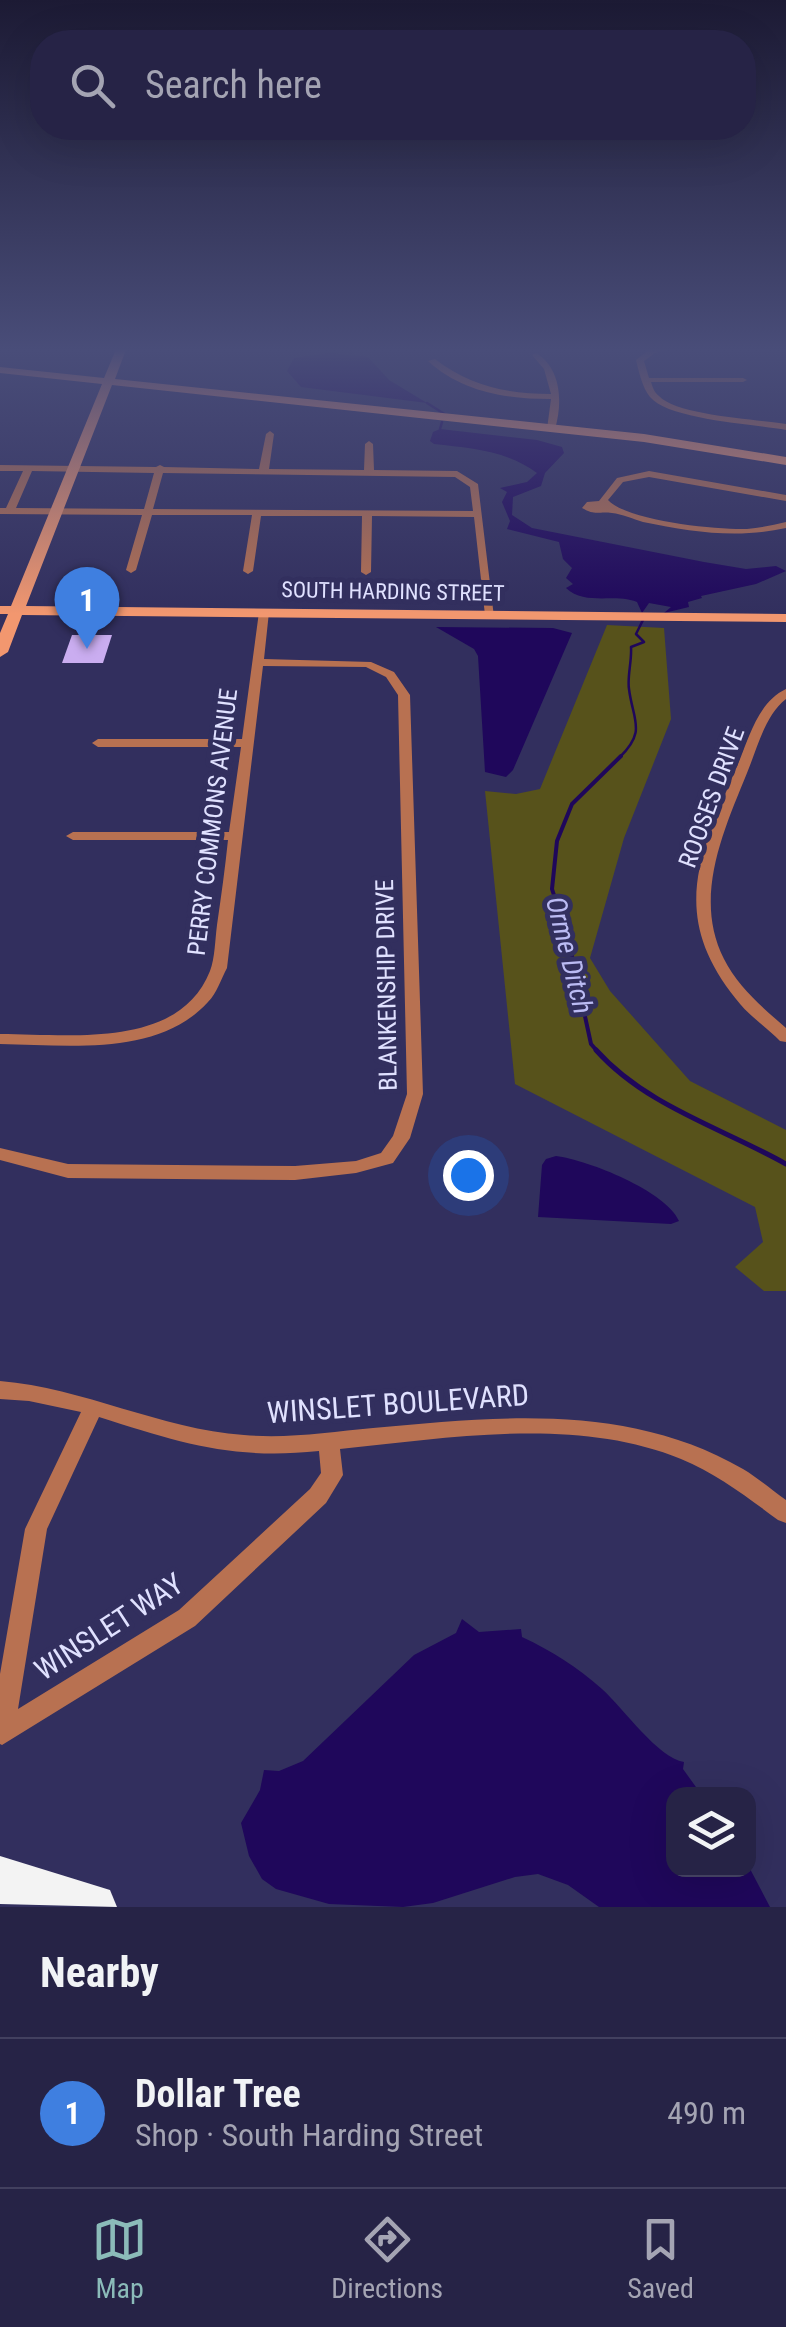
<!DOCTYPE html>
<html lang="en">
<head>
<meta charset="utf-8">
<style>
  :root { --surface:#262346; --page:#322f51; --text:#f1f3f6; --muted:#a4a4b3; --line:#42405f; --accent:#8bbbb9 }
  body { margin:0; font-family:"Roboto Condensed",sans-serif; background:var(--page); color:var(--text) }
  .controls { position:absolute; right:30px; bottom:30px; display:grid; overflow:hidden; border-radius:20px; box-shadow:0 10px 40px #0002 }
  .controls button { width:90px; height:90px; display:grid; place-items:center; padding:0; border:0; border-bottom:2px solid var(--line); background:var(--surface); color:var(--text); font:50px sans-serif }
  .you { position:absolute; left:468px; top:1175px; width:35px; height:35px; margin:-25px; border:8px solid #fff; border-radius:50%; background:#1a73e8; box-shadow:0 0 0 15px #1a73e833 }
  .badge { display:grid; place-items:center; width:65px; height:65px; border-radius:50%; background:var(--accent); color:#fff; font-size:32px; font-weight:700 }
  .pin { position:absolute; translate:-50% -82px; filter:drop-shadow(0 2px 5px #0008) }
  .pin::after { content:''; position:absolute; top:52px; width:35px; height:30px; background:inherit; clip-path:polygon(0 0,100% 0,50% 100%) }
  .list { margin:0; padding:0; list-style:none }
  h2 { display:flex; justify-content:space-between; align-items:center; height:130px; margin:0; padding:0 40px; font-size:42px }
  h2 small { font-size:32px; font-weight:400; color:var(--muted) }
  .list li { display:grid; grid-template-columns:65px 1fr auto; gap:30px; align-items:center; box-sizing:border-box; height:150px; padding:0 40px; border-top:2px solid var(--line) }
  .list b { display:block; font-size:38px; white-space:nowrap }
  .list p { margin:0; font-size:32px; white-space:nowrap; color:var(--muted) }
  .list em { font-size:32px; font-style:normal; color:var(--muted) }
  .icon { flex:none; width:55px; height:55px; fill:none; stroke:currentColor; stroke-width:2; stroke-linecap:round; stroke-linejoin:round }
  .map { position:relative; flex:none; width:786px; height:1907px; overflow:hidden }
  .search { position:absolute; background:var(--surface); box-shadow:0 10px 40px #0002; left:30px; right:30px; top:30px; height:110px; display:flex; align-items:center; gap:25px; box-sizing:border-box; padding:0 35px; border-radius:40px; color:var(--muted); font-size:38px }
  .sheet { height:280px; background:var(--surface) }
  nav { display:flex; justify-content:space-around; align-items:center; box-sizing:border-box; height:140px; border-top:2px solid var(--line); background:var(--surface); font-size:28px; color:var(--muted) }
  nav a { display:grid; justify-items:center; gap:5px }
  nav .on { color:var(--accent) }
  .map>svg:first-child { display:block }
  .green { fill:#57521b }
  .water { fill:#1f075b }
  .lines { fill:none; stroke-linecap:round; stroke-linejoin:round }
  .stream-far2 { stroke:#1f075b; stroke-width:2.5 }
  .stream-far1 { stroke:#1f075b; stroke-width:4 }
  .stream { stroke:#1f075b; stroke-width:5 }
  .building { fill:#caadf0 }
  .street { fill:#b87151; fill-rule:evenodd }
  .secondary { fill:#f2976f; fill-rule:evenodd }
  .highway { fill:#f3f3f3; fill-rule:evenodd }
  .labels { text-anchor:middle; stroke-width:10; stroke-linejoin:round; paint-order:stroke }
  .far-street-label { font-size:22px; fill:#e0e1ff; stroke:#322f5e }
  .street-label { font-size:25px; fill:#e0e1ff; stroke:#322f5e }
  .water-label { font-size:28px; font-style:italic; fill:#bbbbf3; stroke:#322f5e }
  .near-street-label { font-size:30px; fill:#e0e1ff; stroke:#322f5e }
</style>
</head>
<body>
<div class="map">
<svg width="786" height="1907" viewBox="0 0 786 1907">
  <rect width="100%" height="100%" fill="#322f5e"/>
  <path class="green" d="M607,625l57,3 7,91 -47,119 -34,120 20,33 80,90 96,49v161h-22l-29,-24 28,-25 -8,-35 -240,-123 -30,-293 31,3 24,-5z"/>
  <path class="water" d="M329,353l39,4 21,23 38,23 -126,-16 -14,-16 7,-13z
    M440,429l97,11 25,7 2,6 -19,20 -4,13 -28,11 -1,18 20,13 172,34 42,7 30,-3 10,5 -30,13 -55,12 1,2 -14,4 1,5 -25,6 7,-6 -22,-4 -7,10 -5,-11c-24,-9 -52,4 -71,-14l7,-4 -7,-6 6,-10 -9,-9 -4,-17 -52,-13 3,-8 -8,-19 5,-10 -7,-4 27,-6 10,-9c-29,-22 -66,-25 -103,-29l-4,-3 3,-9z
    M436,627l117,1 19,5 -59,137 -7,7 -21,-5 -7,-116 -4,-7z
    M556,1156c32,4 110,35 123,65l-8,3 -133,-7 4,-52 4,-6z
    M462,1619l17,13 42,-3 1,8c30,14 55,30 80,52 22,20 56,69 82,73l-1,7 18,25h-27v76l75,-3 21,40h-171l-31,-22 -30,-11 -23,3 -82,26 -30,4 -74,-3 -53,-15 -14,-10 -13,-23 -8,-33 19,-33 4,-20 15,1 24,-10 111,-106 42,-22z"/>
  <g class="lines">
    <path class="stream-far2" d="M351,347v6
      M427,403l19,12
      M440,429l2,-7
      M619,758c28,-27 14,-37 10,-69 -2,-12 3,-28 2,-42l13,-5 -8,-8 7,-14"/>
    <path class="stream-far1" d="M598,1052l-7,-8 -23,-106 -16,-49 5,-48 15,-37 49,-48"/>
    <path class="stream" d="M596,1050c50,56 126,78 190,114"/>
  </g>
  <path class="building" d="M72,635h40l-9,28h-41z"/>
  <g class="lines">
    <path class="street" d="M661,347h16l-22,6 -11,8 5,17h94l4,2 -4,2h-92c2,6 3,10 8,14 19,20 98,23 127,28v6c-31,-6 -117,-10 -136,-33 -8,-10 -11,-25 -14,-37l14,-11z
      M536,353c25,15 27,49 19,76l-4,3 -4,-3 4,-30c-45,0 -89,-7 -123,-38l7,-2c35,27 72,35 116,35l-7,-25 -12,-14z
      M270,431l4,3 -5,35 95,1 1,-26 4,-3 4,3 1,26 83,1 21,13 16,133 -9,-2 -11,-98 -102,-1 -1,56 -5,3 -5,-3 1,-56h-101l-8,55 -5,3 -5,-3 9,-56h-100l-16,55 -5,3 -5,-3 16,-55 -142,-1v-6h6l17,-37h-23v-6l156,2 4,-2 4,2 95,2 7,-35zM32,471l122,2 -10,36 -128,-1zM163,473l292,4 15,10 3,24 -320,-2z
      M649,471l137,24v6l-137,-24 -26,5 -15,18c19,21 109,30 139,29 13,-1 26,-4 39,-7v6c-49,11 -94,4 -143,-6 -10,-3 -21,-8 -31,-9 -14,-2 -16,3 -30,-5l5,-6 12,-1 18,-23z
      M264,609l5,3 -5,47 107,3 23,10 16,23 13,399 -13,44 -17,25 -37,10 -61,7 -227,-2 -68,-18v-12l68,16 227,2 61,-5 25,-8 12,-17 14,-42 -9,-399 -12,-18 -20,-10 -103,-1 -36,302c-6,11 -10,25 -19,34 -50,55 -140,43 -208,42v-10c68,0 179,16 210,-63 5,-13 5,-31 7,-46 4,-28 8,-56 11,-85h-155l-7,-4 7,-4h156l12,-85h-143l-6,-4 6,-4h144l17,-127z
      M786,689v10c-21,16 -29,50 -39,74 -24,59 -54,125 -23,186 14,28 39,49 62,69v14l-6,-1c-14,-14 -32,-26 -44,-42 -68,-85 -36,-146 2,-235 11,-26 20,-62 48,-75z
      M0,1381c84,7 160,48 244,54 43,4 86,-3 129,-7 126,-12 256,-25 370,41 15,9 29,21 43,31v23l-8,-3c-31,-23 -61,-46 -97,-61 -105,-43 -231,-21 -341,-10l3,26 -17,28 -131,123 -193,119 -2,-1v-70l25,-145 56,-117 -52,-11 -29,-2zM99,1417c82,26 133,43 220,34l2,22 -11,16 -131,121 -161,99 29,-180z"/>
    <path class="secondary" d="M117,347h10l-12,32 529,55 142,23v8l-142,-23 -532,-57 -86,221 760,8v8l-764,-7 -14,37 -8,5v-24l8,-19h-8v-8h11l91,-222 -102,-11v-6l104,11z"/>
    <path class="highway" d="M0,1856l110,34 7,17 -117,-3z"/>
  </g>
  <linearGradient id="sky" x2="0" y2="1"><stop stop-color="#1c1a34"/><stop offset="0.57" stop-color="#494d79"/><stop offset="1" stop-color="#494d79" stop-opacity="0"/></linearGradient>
  <rect width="786" height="614" fill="url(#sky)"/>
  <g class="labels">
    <g class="far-street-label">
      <text transform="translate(393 591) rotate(1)" y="8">SOUTH HARDING STREET</text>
    </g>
    <g class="street-label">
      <text transform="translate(711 797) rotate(-70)" y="9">ROOSES DRIVE</text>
      <text transform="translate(212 822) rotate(-83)" y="9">PERRY COMMONS AVENUE</text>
      <text transform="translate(386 985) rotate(-91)" y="9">BLANKENSHIP DRIVE</text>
    </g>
    <g class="water-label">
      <text transform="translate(570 955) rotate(76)" y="10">Orme Ditch</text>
    </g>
    <g class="near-street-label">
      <text transform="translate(398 1404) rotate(-4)" y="10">WINSLET BOULEVARD</text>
      <text transform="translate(109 1627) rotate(-33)" y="10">WINSLET WAY</text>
    </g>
  </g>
</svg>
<div class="controls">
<button><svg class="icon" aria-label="layers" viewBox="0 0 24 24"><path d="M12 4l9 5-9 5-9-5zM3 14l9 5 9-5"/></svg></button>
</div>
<div class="you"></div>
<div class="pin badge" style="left:87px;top:649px;background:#3f7fe0">1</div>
<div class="search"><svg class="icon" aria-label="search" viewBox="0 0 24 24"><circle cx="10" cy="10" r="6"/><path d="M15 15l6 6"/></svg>Search here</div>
</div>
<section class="sheet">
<h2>Nearby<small></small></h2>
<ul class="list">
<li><span class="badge" style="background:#3f7fe0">1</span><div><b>Dollar Tree</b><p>Shop · South Harding Street</p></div><em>490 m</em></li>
</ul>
</section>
<nav>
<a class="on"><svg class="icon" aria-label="map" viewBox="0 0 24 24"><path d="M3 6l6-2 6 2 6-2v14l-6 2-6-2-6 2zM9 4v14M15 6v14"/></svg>Map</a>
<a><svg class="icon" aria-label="directions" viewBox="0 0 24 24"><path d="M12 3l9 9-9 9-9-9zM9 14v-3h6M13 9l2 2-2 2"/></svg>Directions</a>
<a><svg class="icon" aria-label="saved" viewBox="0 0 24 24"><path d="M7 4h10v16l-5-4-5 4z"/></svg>Saved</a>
</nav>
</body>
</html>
